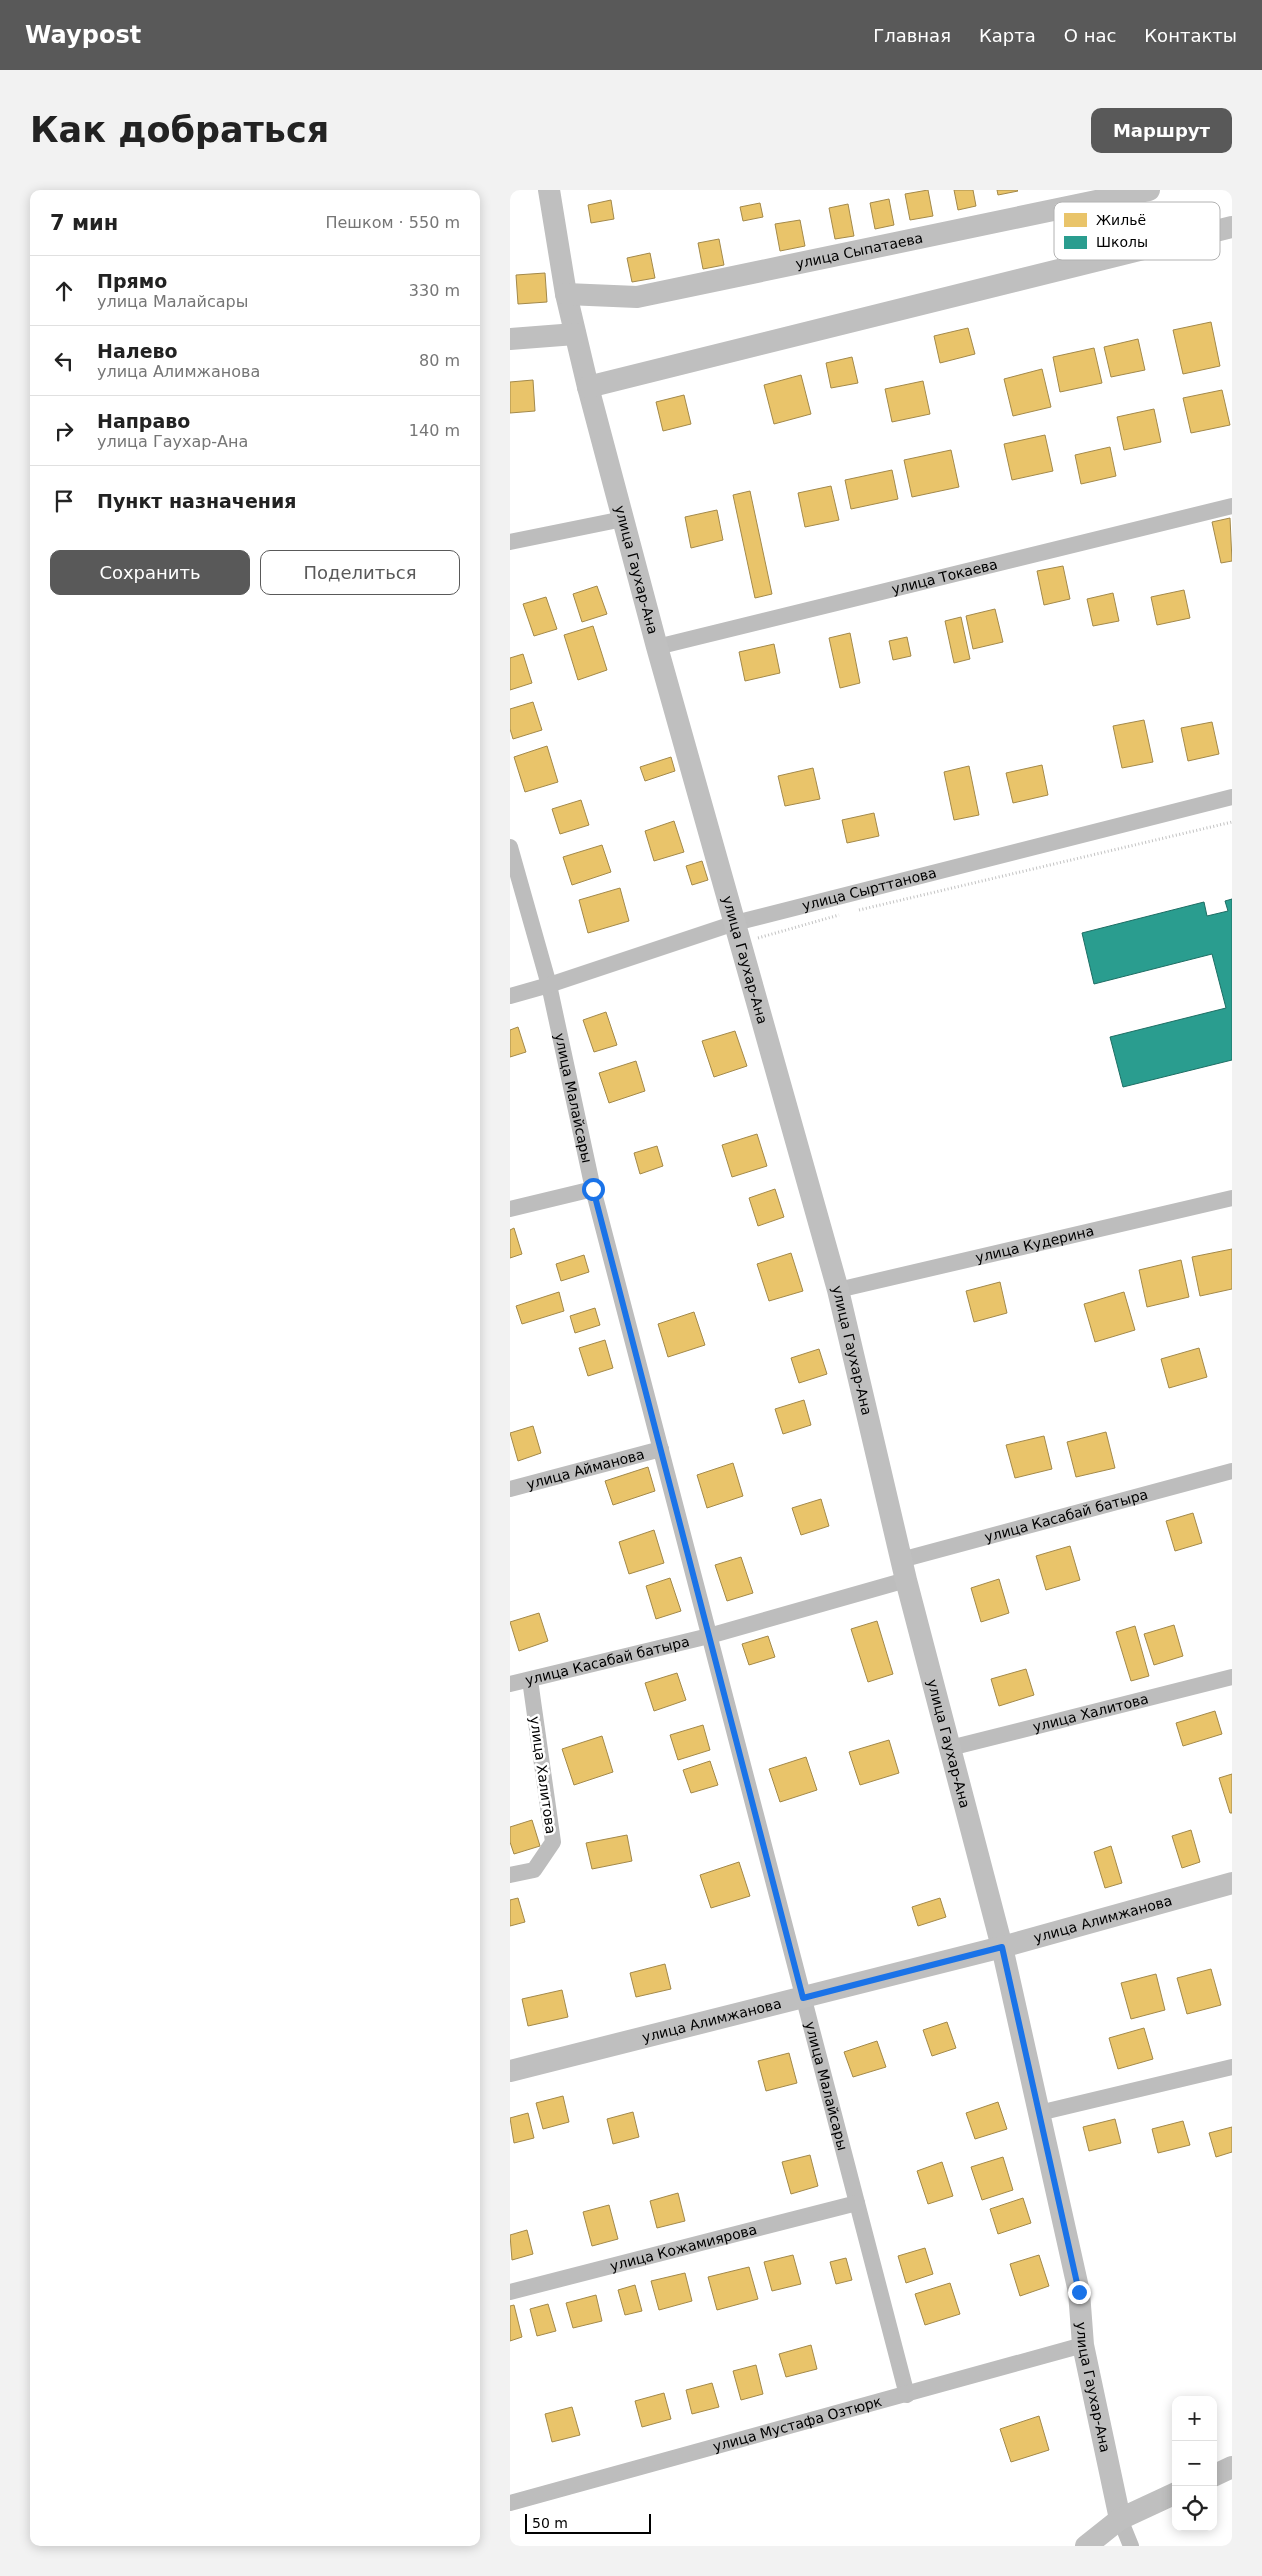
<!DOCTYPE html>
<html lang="ru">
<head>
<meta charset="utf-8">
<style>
  :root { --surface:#fff; --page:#f2f2f2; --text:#222; --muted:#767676; --line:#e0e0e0; --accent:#595959 }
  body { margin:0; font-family:"DejaVu Sans",sans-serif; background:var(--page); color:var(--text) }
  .controls { position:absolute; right:15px; bottom:15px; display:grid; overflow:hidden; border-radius:10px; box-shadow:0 2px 12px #0003 }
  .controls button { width:45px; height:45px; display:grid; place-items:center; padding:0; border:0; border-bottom:1px solid var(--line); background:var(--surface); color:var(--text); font:25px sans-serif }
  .scale { position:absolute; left:15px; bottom:12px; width:126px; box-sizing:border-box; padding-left:5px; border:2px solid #000; border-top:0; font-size:14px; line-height:18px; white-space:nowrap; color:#000; -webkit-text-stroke:4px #fff; paint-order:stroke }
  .stop { position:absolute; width:15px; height:15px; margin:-11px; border:4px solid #1a73e8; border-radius:50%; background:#fff }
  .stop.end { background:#1a73e8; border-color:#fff; box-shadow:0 1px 5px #0008 }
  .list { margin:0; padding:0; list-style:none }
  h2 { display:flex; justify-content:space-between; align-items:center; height:65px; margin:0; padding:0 20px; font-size:21px }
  h2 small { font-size:16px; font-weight:400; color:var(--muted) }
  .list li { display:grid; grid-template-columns:32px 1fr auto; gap:15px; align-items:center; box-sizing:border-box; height:70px; padding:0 20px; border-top:1px solid var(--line) }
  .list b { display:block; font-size:19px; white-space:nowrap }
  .list p { margin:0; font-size:16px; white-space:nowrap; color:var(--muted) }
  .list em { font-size:16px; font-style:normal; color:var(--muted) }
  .actions { display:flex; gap:10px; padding:15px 20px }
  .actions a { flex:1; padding:11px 0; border:1px solid var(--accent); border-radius:10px; text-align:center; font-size:18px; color:var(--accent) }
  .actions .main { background:var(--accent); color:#fff }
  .icon { flex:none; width:28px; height:28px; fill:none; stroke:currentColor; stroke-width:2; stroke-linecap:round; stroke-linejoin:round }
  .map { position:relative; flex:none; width:722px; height:2356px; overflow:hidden; border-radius:10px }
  header { display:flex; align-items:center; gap:30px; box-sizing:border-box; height:70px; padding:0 25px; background:var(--accent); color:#fff }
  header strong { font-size:24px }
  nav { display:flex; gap:28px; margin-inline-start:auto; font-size:18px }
  .intro { display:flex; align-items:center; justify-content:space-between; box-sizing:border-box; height:120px; padding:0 30px }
  h1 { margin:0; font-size:35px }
  .button { padding:12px 22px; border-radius:10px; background:var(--accent); color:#fff; font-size:18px; font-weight:700 }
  main { display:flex; gap:30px; padding:0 30px }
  aside { flex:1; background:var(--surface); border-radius:10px; box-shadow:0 2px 12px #0003 }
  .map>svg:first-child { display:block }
  .homes { fill:#e9c46a; stroke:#a3894a }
  .schools { fill:#2a9d8f; stroke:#1d6e64 }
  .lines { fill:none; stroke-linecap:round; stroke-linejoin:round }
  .path { stroke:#c2c2c2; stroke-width:3; stroke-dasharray:1 2.5; stroke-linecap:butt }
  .street { stroke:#bdbdbd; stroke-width:16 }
  .secondary { stroke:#bfbfbf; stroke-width:22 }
  .route { stroke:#1a73e8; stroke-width:6 }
  .labels { text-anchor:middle; stroke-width:5; stroke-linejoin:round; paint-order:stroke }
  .street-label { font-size:14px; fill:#000; stroke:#fff }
  .key { fill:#fff; stroke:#b2b2b2; stroke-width:1 }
  .key-label { font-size:14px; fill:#000 }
</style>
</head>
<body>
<header>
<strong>Waypost</strong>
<nav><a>Главная</a><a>Карта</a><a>О нас</a><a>Контакты</a></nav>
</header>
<div class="intro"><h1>Как добраться</h1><a class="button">Маршрут</a></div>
<main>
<aside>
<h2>7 мин<small>Пешком · 550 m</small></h2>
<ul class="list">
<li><svg class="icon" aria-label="ahead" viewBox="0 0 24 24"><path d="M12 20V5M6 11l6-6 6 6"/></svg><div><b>Прямо</b><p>улица Малайсары</p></div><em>330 m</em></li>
<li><svg class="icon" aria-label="left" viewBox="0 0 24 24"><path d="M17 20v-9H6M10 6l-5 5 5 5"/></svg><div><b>Налево</b><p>улица Алимжанова</p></div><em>80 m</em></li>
<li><svg class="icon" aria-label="right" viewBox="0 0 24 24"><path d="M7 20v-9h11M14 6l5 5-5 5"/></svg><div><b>Направо</b><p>улица Гаухар-Ана</p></div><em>140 m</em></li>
<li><svg class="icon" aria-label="arrive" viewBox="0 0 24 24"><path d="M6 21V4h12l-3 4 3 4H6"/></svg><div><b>Пункт назначения</b></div></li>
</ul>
<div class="actions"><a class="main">Сохранить</a><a>Поделиться</a></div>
</aside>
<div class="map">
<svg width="722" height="2356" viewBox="0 0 722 2356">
  <rect width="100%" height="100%" fill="#fff"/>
  <path class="homes" d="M418,0l5,26 -23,4 -5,-26z
    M444,0h19l3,16 -18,4z
    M487,0h20l1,1 -20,4z
    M379,9l5,26 -19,4 -5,-26z
    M101,10l3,19 -23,4 -3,-18z
    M250,13l3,14 -20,4 -3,-14z
    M338,14l6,32 -19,3 -6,-31z
    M290,30l5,26 -25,5 -5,-27z
    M209,49l5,26 -21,4 -5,-26z
    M140,63l5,25 -23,4 -5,-24z
    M35,83l2,29 -29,2 -2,-29z
    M701,132l9,44 -37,8 -10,-44z
    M458,138l7,26 -35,9 -6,-27z
    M628,149l7,31 -34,7 -7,-30z
    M584,158l8,35 -42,9 -7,-35z
    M342,167l6,26 -27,5 -5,-25z
    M532,179l9,38 -38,9 -9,-37z
    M291,185l10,39 -37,10 -10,-39z
    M23,190l2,31 -25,2v-31z
    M413,191l7,33 -38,8 -7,-33z
    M712,200l8,35 -39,8 -8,-35z
    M174,205l7,29 -28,7 -7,-29z
    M644,219l7,33 -37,8 -7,-33z
    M535,245l8,36 -41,9 -8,-36z
    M600,257l6,29 -35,8 -6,-29z
    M441,260l8,37 -47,10 -8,-37z
    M382,280l6,29 -47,10 -6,-29z
    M321,296l8,34 -34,7 -7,-34z
    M240,301l22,103 -17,4 -22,-103z
    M207,320l6,30 -32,8 -6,-31z
    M720,328l2,43 -11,2 -9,-41z
    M553,376l7,33 -26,6 -7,-34z
    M87,396l10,28 -25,8 -9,-28z
    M674,400l6,28 -33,7 -6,-28z
    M603,403l6,28 -26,5 -6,-27z
    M36,407l11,32 -23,7 -11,-32z
    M485,419l8,33 -30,7 -7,-33z
    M451,427l9,42 -16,4 -9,-42z
    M83,436l14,44 -29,10 -14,-45z
    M340,443l10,50 -20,5 -11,-50z
    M397,447l4,19 -18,4 -4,-19z
    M264,454l6,29 -35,8 -6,-29z
    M13,464l9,29 -22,7v-32z
    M23,512l9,28 -29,9 -3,-10v-20z
    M634,530l9,42 -31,6 -9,-42z
    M702,532l7,32 -31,7 -7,-33z
    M37,556l11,36 -33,10 -11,-35z
    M161,567l4,14 -30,10 -5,-14z
    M532,575l6,30 -35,8 -7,-30z
    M459,576l10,49 -25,5 -10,-48z
    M303,578l7,31 -35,7 -7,-30z
    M71,610l8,25 -29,9 -8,-25z
    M364,623l5,23 -32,7 -5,-23z
    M164,631l10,31 -30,9 -9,-30z
    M92,655l9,27 -39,13 -9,-28z
    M192,671l6,19 -16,5 -6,-19z
    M110,698l9,33 -41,12 -9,-33z
    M96,822l11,33 -23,7 -11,-32z
    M8,837l8,25 -16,5v-27z
    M225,841l12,35 -33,11 -12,-36z
    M126,871l9,30 -36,12 -10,-30z
    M247,944l10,32 -35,11 -10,-32z
    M147,956l6,20 -23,8 -6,-21z
    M265,999l9,28 -26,9 -9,-28z
    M4,1038l8,26 -12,4v-28z
    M722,1059v40l-32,7 -8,-39z
    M281,1063l12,38 -34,10 -12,-37z
    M74,1065l5,17 -28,9 -5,-17z
    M671,1070l8,37 -42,10 -8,-37z
    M490,1092l7,31 -33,9 -8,-31z
    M49,1102l5,19 -42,13 -6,-18z
    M614,1102l11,38 -40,12 -11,-38z
    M85,1118l5,17 -25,8 -5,-17z
    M184,1122l11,33 -37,12 -10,-33z
    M95,1150l8,28 -25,8 -9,-28z
    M689,1158l8,29 -38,11 -8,-29z
    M309,1159l8,25 -28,9 -8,-25z
    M294,1210l7,25 -28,9 -8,-25z
    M23,1236l8,27 -23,8 -8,-28z
    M596,1242l9,36 -39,9 -9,-35z
    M534,1246l8,33 -37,9 -9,-33z
    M223,1273l10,33 -36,12 -10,-33z
    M138,1277l7,24 -42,14 -8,-24z
    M311,1309l8,27 -28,9 -9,-27z
    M683,1323l9,30 -27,8 -9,-30z
    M144,1340l10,33 -35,11 -10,-32z
    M560,1356l10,34 -34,10 -10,-34z
    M231,1367l12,36 -26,8 -12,-36z
    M160,1388l11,33 -25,8 -10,-33z
    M489,1389l10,34 -28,9 -10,-34z
    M29,1423l9,28 -29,10 -9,-29z
    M367,1431l16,53 -25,8 -17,-53z
    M664,1435l9,31 -29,9 -10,-31z
    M625,1436l14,50 -18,5 -15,-49z
    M258,1446l7,21 -26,8 -7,-21z
    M516,1479l8,26 -35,11 -8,-27z
    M167,1483l9,27 -32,11 -9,-28z
    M705,1521l7,23 -39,12 -7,-23z
    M193,1535l7,25 -32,10 -8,-25z
    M92,1546l11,36 -39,13 -12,-36z
    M379,1550l10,33 -39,12 -11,-33z
    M296,1567l11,33 -37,12 -11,-33z
    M200,1571l8,24 -27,8 -8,-23z
    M722,1584v39h-2l-11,-35z
    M22,1630l8,26 -26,8 -4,-12v-15z
    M681,1640l9,32 -18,6 -10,-32z
    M117,1645l5,26 -40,8 -6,-26z
    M601,1656l11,37 -17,5 -11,-36z
    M229,1672l11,34 -39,12 -11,-33z
    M8,1708l7,24 -15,4v-26z
    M430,1708l6,19 -28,9 -6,-19z
    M155,1774l6,25 -35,8 -6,-24z
    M701,1779l10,36 -34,9 -10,-36z
    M646,1784l9,36 -34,9 -10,-36z
    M52,1800l6,27 -40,9 -6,-27z
    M437,1832l9,26 -24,8 -9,-26z
    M634,1838l9,31 -35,10 -9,-31z
    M367,1851l9,26 -33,10 -9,-25z
    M279,1863l8,30 -31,8 -8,-30z
    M53,1906l6,26 -26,7 -7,-26z
    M488,1912l9,27 -32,10 -9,-26z
    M123,1922l6,25 -26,7 -6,-25z
    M18,1923l6,25 -20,5 -4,-25z
    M605,1929l6,24 -32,8 -6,-24z
    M673,1931l7,24 -32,8 -6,-24z
    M722,1937v25l-16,5 -7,-24z
    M300,1965l8,31 -27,8 -9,-32z
    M493,1967l10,33 -31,10 -11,-33z
    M432,1972l11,34 -25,8 -11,-33z
    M168,2003l7,28 -28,7 -7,-27z
    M513,2008l8,25 -33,11 -8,-25z
    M99,2015l9,34 -26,7 -9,-34z
    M17,2040l6,24 -21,6 -2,-25z
    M415,2058l8,26 -27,9 -8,-27z
    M283,2065l8,29 -29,7 -8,-29z
    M529,2065l10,31 -29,10 -10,-32z
    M336,2068l6,22 -16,4 -6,-22z
    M239,2077l9,32 -41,11 -9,-33z
    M175,2083l7,28 -33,9 -8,-29z
    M440,2093l10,31 -35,11 -10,-31z
    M125,2095l7,26 -17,4 -7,-25z
    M86,2105l6,26 -29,7 -7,-25z
    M38,2114l8,27 -19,5 -7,-27z
    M4,2115l8,32 -12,4v-35z
    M301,2155l6,24 -31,8 -7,-23z
    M246,2175l7,29 -22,6 -8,-29z
    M202,2193l7,24 -27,7 -6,-24z
    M154,2203l7,26 -29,8 -7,-26z
    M62,2217l8,28 -28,7 -7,-28z
    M529,2226l10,34 -38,12 -11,-33z"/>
  <path class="schools" d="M722,709v161l-109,27 -13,-50 116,-29 -14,-54 -118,30 -12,-51 122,-31 3,14 21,-5 -3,-10z"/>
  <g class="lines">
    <path class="path" d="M349,720l373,-88
      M248,748l81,-23"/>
    <g class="street">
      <path d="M0,352l113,-23"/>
      <path id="s1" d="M147,457l575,-141"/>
      <path id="s2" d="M0,657l39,138 44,204 314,1206"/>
      <path id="s3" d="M0,806l39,-11 186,-62 497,-126"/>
      <path d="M0,1019l83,-20"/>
      <path id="s4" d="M328,1100l394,-92"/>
      <path id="s5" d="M0,1299l151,-40"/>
      <path id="s6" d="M391,1370l331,-89"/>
      <path id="s7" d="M0,1494l199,-48 197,-56"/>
      <path id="s8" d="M440,1558l282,-71"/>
      <path d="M0,1685l24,-5 19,-28 -23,-162"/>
      <path d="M529,1923l193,-46"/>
      <path id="s9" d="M0,2102l347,-89"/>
      <path id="s10" d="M0,2313l573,-158"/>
      <path d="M610,2329l11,27"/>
    </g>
    <g class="secondary">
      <path id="s11" d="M39,0l17,104 22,93 69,260 181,643 68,290 96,367 77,345 4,53 37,174"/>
      <path id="s12" d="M56,104l71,3 512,-107"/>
      <path d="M0,149l65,-5"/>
      <path d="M78,197l644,-160"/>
      <path id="s13" d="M0,1881l492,-124 230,-64"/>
      <path d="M703,2286l19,-9"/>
      <path d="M576,2356l34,-27 56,-26"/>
    </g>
  </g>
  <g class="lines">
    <path class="route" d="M83,999l210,809 199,-51 77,345"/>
  </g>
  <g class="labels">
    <g class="street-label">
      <text dy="5" stroke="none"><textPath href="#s12" startOffset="298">улица Сыпатаева</textPath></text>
      <text dy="5" stroke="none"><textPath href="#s11" startOffset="390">улица Гаухар-Ана</textPath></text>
      <text dy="5" stroke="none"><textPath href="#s1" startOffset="296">улица Токаева</textPath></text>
      <text dy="5" stroke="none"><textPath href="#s3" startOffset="375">улица Сырттанова</textPath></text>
      <text dy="5" stroke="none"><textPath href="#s11" startOffset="795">улица Гаухар-Ана</textPath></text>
      <text dy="5" stroke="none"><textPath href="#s2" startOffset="259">улица Малайсары</textPath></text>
      <text dy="5" stroke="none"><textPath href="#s4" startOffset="202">улица Кудерина</textPath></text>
      <text dy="5" stroke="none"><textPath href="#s11" startOffset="1200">улица Гаухар-Ана</textPath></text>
      <text dy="5" stroke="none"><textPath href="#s5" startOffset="78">улица Айманова</textPath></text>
      <text dy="5" stroke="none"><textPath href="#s6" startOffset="171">улица Касабай батыра</textPath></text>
      <text dy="5" stroke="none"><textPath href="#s7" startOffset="100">улица Касабай батыра</textPath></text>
      <text dy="5" stroke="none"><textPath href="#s8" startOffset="145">улица Халитова</textPath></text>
      <text dy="5" stroke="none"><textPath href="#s11" startOffset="1605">улица Гаухар-Ана</textPath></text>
      <text transform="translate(33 1585) rotate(82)" y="5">улица Халитова</text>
      <text dy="5" stroke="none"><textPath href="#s13" startOffset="612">улица Алимжанова</textPath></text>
      <text dy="5" stroke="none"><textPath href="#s13" startOffset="208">улица Алимжанова</textPath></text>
      <text dy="5" stroke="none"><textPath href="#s2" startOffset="1279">улица Малайсары</textPath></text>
      <text dy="5" stroke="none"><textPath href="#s9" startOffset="179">улица Кожамиярова</textPath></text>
      <text dy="5" stroke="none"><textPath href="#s11" startOffset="2265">улица Гаухар-Ана</textPath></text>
      <text dy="5" stroke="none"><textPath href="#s10" startOffset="298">улица Мустафа Озтюрк</textPath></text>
    </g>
  </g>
  <rect x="544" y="12" width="166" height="58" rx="8" class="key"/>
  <rect x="554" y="23" width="23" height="14" fill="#e9c46a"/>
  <rect x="554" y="46" width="23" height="13" fill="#2a9d8f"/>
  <g class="key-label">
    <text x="586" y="35">Жильё</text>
    <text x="586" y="57">Школы</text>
  </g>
</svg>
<div class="controls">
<button>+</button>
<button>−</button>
<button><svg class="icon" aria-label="locate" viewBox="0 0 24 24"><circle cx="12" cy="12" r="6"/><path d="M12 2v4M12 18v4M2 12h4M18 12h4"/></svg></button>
</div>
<div class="scale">50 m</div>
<div class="stop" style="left:83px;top:999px"></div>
<div class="stop end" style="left:569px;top:2102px"></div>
</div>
</main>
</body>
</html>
